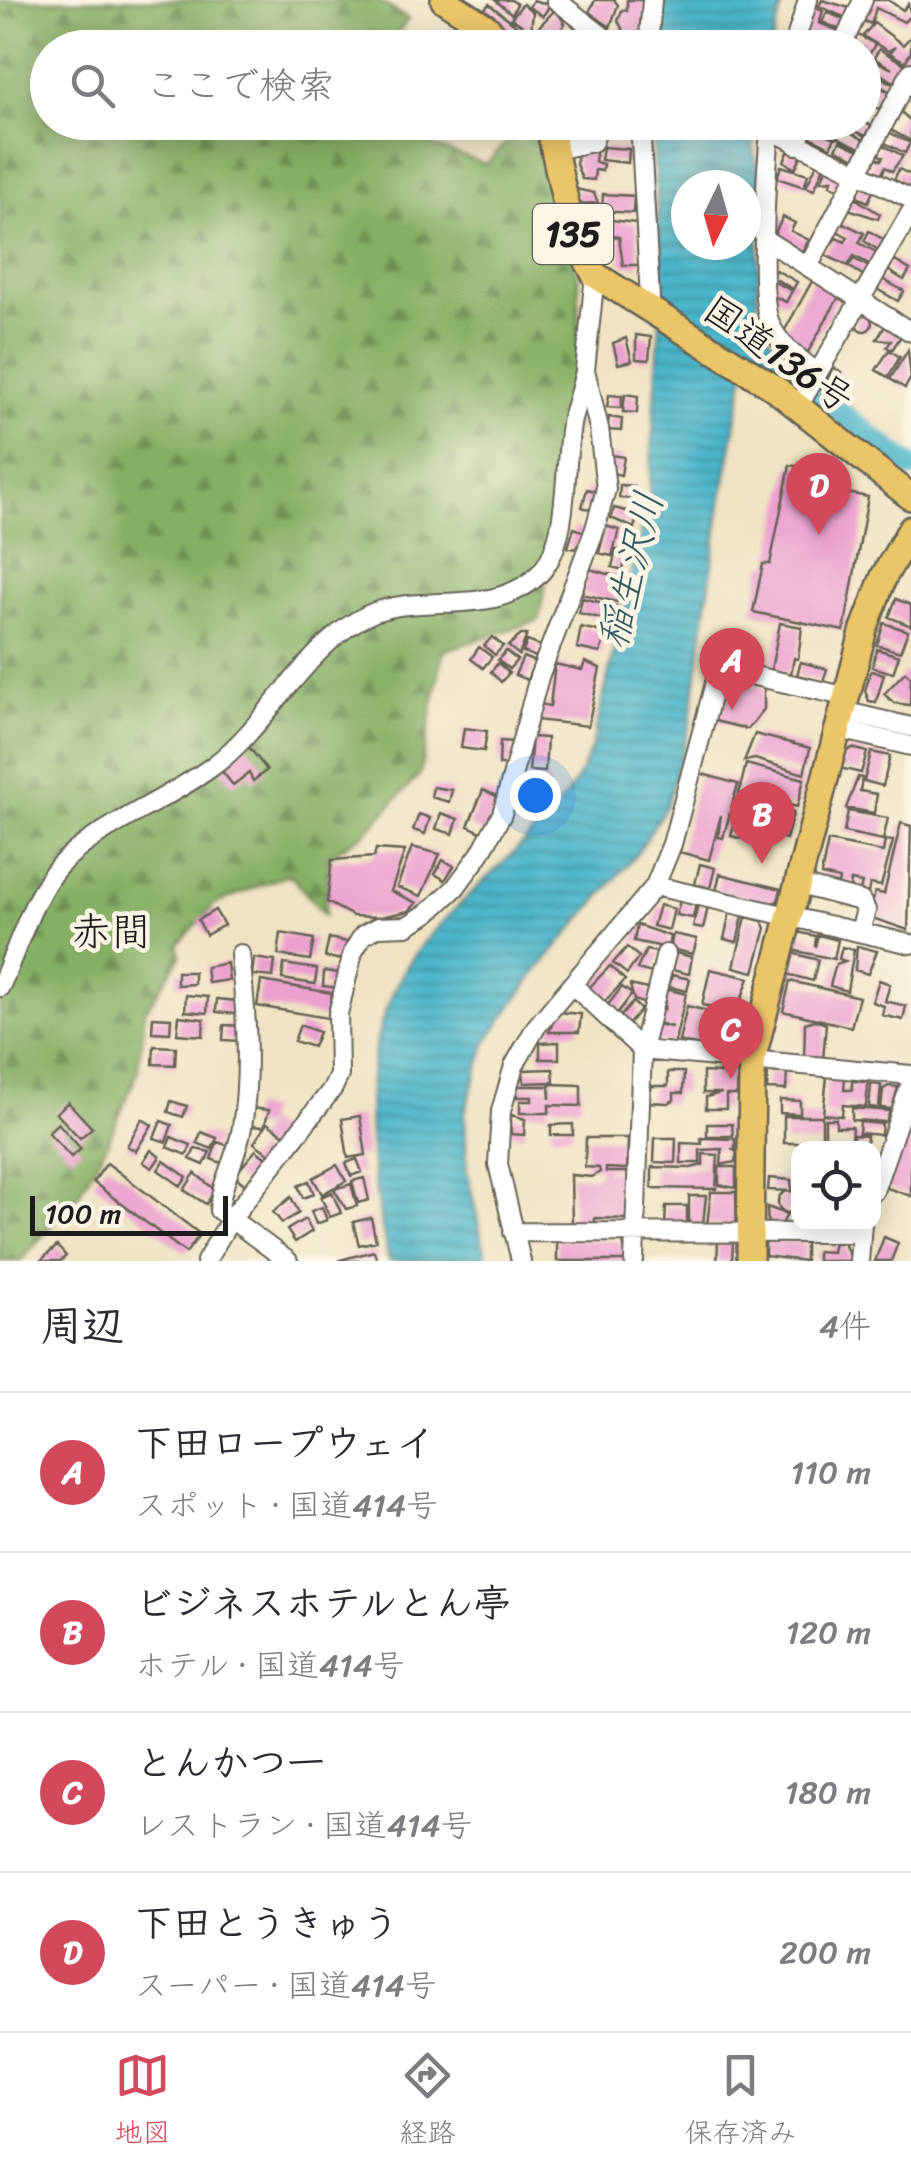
<!DOCTYPE html>
<html lang="ja">
<head>
<meta charset="utf-8">
<style>
  :root { --surface:#fff; --page:#f2f2f3; --text:#2b2b33; --muted:#7c7c81; --line:#e1e1e2; --accent:#d1495b }
  body { margin:0; font-family:Sriracha,"Klee One",sans-serif; background:var(--page); color:var(--text) }
  .controls { position:absolute; right:30px; bottom:30px; display:grid; overflow:hidden; border-radius:20px; box-shadow:0 5px 25px #0003 }
  .controls button { width:90px; height:90px; display:grid; place-items:center; padding:0; border:0; border-bottom:2px solid var(--line); background:var(--surface); color:var(--text); font:50px sans-serif }
  .compass { position:absolute; left:671px; top:170px; width:90px; height:90px; border-radius:50%; background:var(--surface); box-shadow:0 5px 25px #0003; rotate:185deg }
  .scale { position:absolute; left:30px; bottom:25px; width:198px; box-sizing:border-box; padding-left:10px; border:5px solid #1c1c1c; border-top:0; font-size:28px; line-height:35px; white-space:nowrap; color:#1c1c1c; -webkit-text-stroke:8px #fcf5e5; paint-order:stroke }
  .you { position:absolute; left:535px; top:795px; width:35px; height:35px; margin:-25px; border:8px solid #fff; border-radius:50%; background:#1a73e8; box-shadow:0 0 0 15px #1a73e833 }
  .badge { display:grid; place-items:center; width:65px; height:65px; border-radius:50%; background:var(--accent); color:#fff; font-size:32px; font-weight:700 }
  .pin { position:absolute; translate:-50% -82px; filter:drop-shadow(0 2px 5px #0008) }
  .pin::after { content:''; position:absolute; top:52px; width:35px; height:30px; background:inherit; clip-path:polygon(0 0,100% 0,50% 100%) }
  .list { margin:0; padding:0; list-style:none }
  h2 { display:flex; justify-content:space-between; align-items:center; height:130px; margin:0; padding:0 40px; font-size:42px }
  h2 small { font-size:32px; font-weight:400; color:var(--muted) }
  .list li { display:grid; grid-template-columns:65px 1fr auto; gap:30px; align-items:center; box-sizing:border-box; height:160px; padding:0 40px; border-top:2px solid var(--line) }
  .list b { display:block; font-size:38px; white-space:nowrap }
  .list p { margin:0; font-size:32px; white-space:nowrap; color:var(--muted) }
  .list em { font-size:32px; font-style:normal; color:var(--muted) }
  .icon { flex:none; width:55px; height:55px; fill:none; stroke:currentColor; stroke-width:2; stroke-linecap:round; stroke-linejoin:round }
  .map { position:relative; flex:none; width:911px; height:1261px; overflow:hidden }
  .search { position:absolute; background:var(--surface); box-shadow:0 5px 25px #0003; left:30px; right:30px; top:30px; height:110px; display:flex; align-items:center; gap:25px; box-sizing:border-box; padding:0 35px; border-radius:55px; color:var(--muted); font-size:38px }
  .sheet { height:770px; background:var(--surface) }
  nav { display:flex; justify-content:space-around; align-items:center; box-sizing:border-box; height:140px; border-top:2px solid var(--line); background:var(--surface); font-size:28px; color:var(--muted) }
  nav a { display:grid; justify-items:center; gap:5px }
  nav .on { color:var(--accent) }
  .map>svg:first-child { display:block }
  .forest { fill:url(#forest-firs); stroke:#516640; stroke-width:2.5 }
  .water { fill:url(#water-rules); stroke:#346973; stroke-width:2.5; fill-rule:evenodd }
  .lines { fill:none; stroke-linecap:round; stroke-linejoin:round }
  .river { stroke:#4db6ca; stroke-width:22 }
  .building { fill:#eba1cf }
  .minor-casing { stroke:#666256; stroke-width:22 }
  .highway-casing { stroke:#666256; stroke-width:30 }
  .minor { stroke:#fff; stroke-width:18 }
  .highway { stroke:#ebc669; stroke-width:25 }
  .labels { text-anchor:middle; stroke-width:9; stroke-linejoin:round; paint-order:stroke }
  .shield { fill:#fcf5e5; stroke:#5f5d58; stroke-width:2.5 }
  .shield-label { font-size:35px; font-weight:bold; fill:#1c1c1c }
  .street-label { font-size:38px; fill:#1c1c1c; stroke:#fcf5e5 }
  .water-label { font-size:40px; font-style:italic; fill:#305a62; stroke:#fcf5e5 }
  .neighbourhood-label { font-size:40px; fill:#1c1c1c; stroke:#fcf5e5 }
</style>
</head>
<body>
<div class="map">
<svg width="911" height="1261" viewBox="0 0 911 1261">
  <defs>
    <pattern id="forest-firs" width="22" height="20" patternUnits="userSpaceOnUse" patternTransform="scale(2.5)"><rect width="22" height="20" fill="#86af65"/><path d="M5 1l3.5 6h-7zM16 11l3.5 6h-7z" fill="#6d8e52"/></pattern>
    <pattern id="water-rules" width="6" height="5" patternUnits="userSpaceOnUse" patternTransform="scale(2.5)"><rect width="6" height="5" fill="#4db6ca"/><path d="M0 2.5h6" fill="none" stroke="#3f93a3"/></pattern>
  </defs>
  <rect width="100%" height="100%" fill="#fcf5e5"/>
  <filter id="ink" filterUnits="userSpaceOnUse"><feTurbulence type="fractalNoise" baseFrequency=".01" numOctaves="2"/><feDisplacementMap in="SourceGraphic" scale="20" xChannelSelector="R" yChannelSelector="G"/><feConvolveMatrix kernelMatrix="1 2 1 2 8 2 1 2 1" color-interpolation-filters="sRGB"/></filter>
  <filter id="wash" filterUnits="userSpaceOnUse"><feTurbulence type="fractalNoise" baseFrequency=".0048" numOctaves="4" result="noise"/><feDisplacementMap in="SourceGraphic" scale="40" xChannelSelector="R" yChannelSelector="G"/><feGaussianBlur stdDeviation="2.25" result="paint"/><feColorMatrix in="noise" values="0 0 0 0 0 0 0 0 0 0 0 0 0 0 0 0 0 1.4 0 .05"/><feComposite in="paint" operator="in"/></filter>
  <g filter="url(#wash)">
    <rect width="100%" height="100%" fill="#f0e3c3"/>
    <path class="forest" d="M0,0h377l31,19 -20,28 -340,1v74l365,1 17,22 56,19 38,-41h18l37,159 -1,121 -39,217 -96,31 -23,123 -54,58 -37,24 -4,59 -36,-41 -73,29 -38,42 3,11 -36,55 -8,63 -31,72 -28,49 -57,66h-21z"/>
    <path class="water" d="M656,0h128l-13,47 -118,1z
      M652,123h104l-3,27 7,28 -3,145 45,50 -11,12 -42,-34 -28,152 -31,222 -24,81 -28,46 -102,120 -49,69 -22,71 2,60 20,89h-98c-26,-112 -39,-237 43,-328 46,-51 104,-94 143,-150l17,-36 57,-251 13,-206zM686,185h60v60h-60z"/>
    <g class="lines">
      <path class="river" d="M776,362l135,105"/>
    </g>
    <g id="blocks">
      <path class="building" d="M495,0h16l6,4 -5,10z
        M533,0l17,5 -7,11 -14,-9z
        M595,0h19l4,5 -8,22 -21,-15z
        M627,0h19l-2,33 -20,-1 -6,-11 4,-11 5,1z
        M822,0l28,8 -4,10 -27,-12z
        M871,0h17l15,10 5,-6 3,11 -7,7 -28,-14 -5,16 -9,-4z
        M489,4l27,21 -5,7 -27,-22z
        M523,4l10,8 -2,19 -20,-13z
        M811,6l12,5 -4,12 23,9 -4,11 -34,-13z
        M556,9l9,15 -10,13 -4,-3 -14,8 -7,-6z
        M827,12l20,9 -4,10 -21,-9z
        M874,23l29,22 8,-9v16l-6,10 -15,-9 5,-6 -7,4 -25,-15z
        M576,26l8,5 -3,15 -21,2z
        M806,32l16,6 -4,10 -18,-3z
        M856,34l19,10 -6,11 -5,-7 -14,-3z
        M879,49l27,16 -10,18 -24,-14 4,-8 16,8 -18,-11z
        M873,73l22,12 -4,7 -22,-12z
        M868,81l23,12 -10,17 -17,-9v-16z
        M901,112l10,9v20l-20,-11z
        M849,122h16l6,4 -5,10 -20,-9z
        M812,127l23,11 -5,9 -21,-11z
        M848,131l18,10 -4,8 -25,-12z
        M888,132l22,11 -5,10 -22,-11z
        M840,141l19,9 -4,8 -19,-9z
        M881,144l22,12 -11,15 -7,-4 -5,12 -11,-6 5,-17 7,4 2,-3 -7,-4z
        M603,147l26,2 -1,14 -27,-3z
        M790,148l12,6 -7,15 -11,-8z
        M584,151l12,1 -1,10 8,2 -1,7 -7,-1 -1,10 -12,-1 -6,-15 2,-11z
        M817,163l7,4 -10,23 -8,-3z
        M781,166l27,8 -4,13 -27,-9z
        M827,167l21,10 -7,14 -11,-6 2,-5 -11,1z
        M899,169l12,6v18l-18,-11z
        M860,183l14,6 -6,13 -13,-6z
        M576,189l18,4 4,10 -23,1z
        M603,194l31,2 -1,17 -31,-2z
        M853,197l27,17 -2,5 -30,-10z
        M578,205h20v7h-6v14h-9z
        M783,217l12,6 -4,8 18,9 -7,12 -29,-15z
        M596,218l40,5 3,42h-16l-4,-28 -22,-3z
        M841,222l23,11 -5,10 21,11 -7,12 -19,-10 -6,10 -25,-12 13,-16 9,4 3,-5 -11,-6z
        M869,231l19,11 -6,10 -18,-11z
        M854,259l17,9 -5,9 -18,-11z
        M892,259l18,11 -6,10 -18,-11z
        M776,270l21,12 -4,7 -23,-13z
        M815,276l27,15 -34,61 -27,-15z
        M880,278l24,13 -6,10 -23,-13z
        M773,281l19,10 -6,11 -15,-7z
        M856 323a8 8 0 1 1 16 0a8 8 0 1 1-16 0Z
        M887,323l16,10 -11,17 -5,-3 4,-6 -14,-2z
        M636,335l15,2 -2,23 -13,-1z
        M626,338l6,23 -14,3 -5,-21z
        M889,350l11,7 -12,20 -12,-7z
        M908,350l3,28 -6,10 -15,-9z
        M833,367l8,5 -7,16 -8,-5z
        M625,394l13,2 -1,17 -14,-1z
        M609,395l13,1 -1,12 -14,-1z
        M609,417l13,2 -1,12 -14,-1z
        M612,455l12,2 -3,18 -13,-3z
        M790,465l58,11 -1,17 21,4 -24,134 -91,-19 10,-48h7z
        M620,485l14,1 -1,13 -14,-1z
        M587,489l12,3 -6,19 -11,-4z
        M614,508l24,6 -4,14 -23,-10z
        M606,526l13,4 -7,26 -13,-3z
        M574,528l11,4 -5,18 -12,-3z
        M616,550l11,2 -4,18 -11,-3z
        M589,569l35,9 -7,24 -35,-8z
        M582,598l38,9 -4,15 -37,-9z
        M896,599l15,6v21l-22,-9z
        M780,623l22,4 -4,32 -4,-1 -3,16 -20,-4z
        M884,623l24,8 -8,21 -23,-7z
        M581,627l25,6 -6,20 -23,-5z
        M521,635h6l-8,20 -11,-9z
        M492,637l11,9 -8,9 -11,-9z
        M527,641l14,5 -5,11 -13,-5z
        M479,647l13,10 -9,11 -12,-9z
        M877,649l22,7 -6,17 -21,-6z
        M506,651l11,9 -8,9 -11,-9z
        M523,657l12,5 -8,18 -12,-5z
        M585,662l15,6 -12,58 -52,-6 3,-16 11,2 5,-42 27,6z
        M801,662l26,7 -4,13 -26,-7z
        M498,663l11,10 -8,9 -10,-10z
        M871,671l13,3 -8,28 -7,-1 -4,-10z
        M905,672l6,5 -1,28 -16,-2 -10,-9z
        M723,681l41,6v22l-16,20 -37,-9z
        M464,728l23,3 -3,20 -23,-3z
        M755,734l55,14 -6,26 -49,-15 -11,2z
        M532,737l15,1 -2,34 -16,-1z
        M500,741l13,1 -2,23h-12z
        M245,742l22,28 -14,11 -4,-8 -16,12 -12,-15 14,-10 -5,-7z
        M852,748l15,4 -6,21 -21,-5 4,-15z
        M871,752l19,4 -7,30 -19,-5z
        M746,764l58,15 -7,28 -58,-14z
        M699,773l39,11 -15,54 -5,-1 3,-22 -12,45 -29,-8z
        M529,777l20,3 -4,24 -20,-3z
        M858,777l4,1 -2,13 17,3 -3,19 -28,-5z
        M433,787l19,3 -3,12 -18,-5z
        M483,790l18,8 -16,36 -17,-8z
        M741,800l52,13 -7,26 -10,-3 -5,10 -40,-10z
        M848,811l40,7 -5,22 -39,-8z
        M441,813l17,6 -5,15 -17,-5z
        M419,814l11,4 -5,16 -12,-4z
        M901,823l10,3 -3,104 -39,-13 6,-25 9,2z
        M885,840l8,1 -12,45 -11,-2 -2,9 -8,-2 2,-8 -11,-2 -2,12 -12,-3 2,-11 -18,-4 7,-34 55,11z
        M412,847l28,7 -19,42 -24,-9z
        M376,849l29,2 -14,40 26,12 -8,8 -28,6 -28,-1 -26,-14 5,-42 42,-3z
        M443,860l11,6 -9,14 -10,-6z
        M700,864l15,4 -5,20 -15,-4z
        M720,874l61,15 -3,12 -8,3 -54,-13z
        M680,900l16,3 -3,15 -17,-3z
        M698,904l10,3 -5,22 -10,-2z
        M659,905l15,4 -5,21 -16,-4z
        M215,910l9,15 -18,10 -8,-15z
        M730,912l13,4 -6,26 -13,-3z
        M746,917l16,4 4,7 -12,44 -20,-5z
        M637,925l33,11 -2,12 -34,-7z
        M797,932l19,4 -1,11 3,-12 20,5 -4,19 -42,-9z
        M281,933l33,6 -4,21 -32,-5z
        M673,934l24,5 -4,15 -23,-5z
        M329,938l18,4 -3,18 -19,-3z
        M857,946l20,5 -9,23 -13,-4z
        M627,947l12,10 -12,17 -14,-11z
        M842,947l12,3 -7,41 -17,-5 6,-22 9,-3 -6,-2z
        M646,950l15,3 -9,20 -15,-4z
        M671,952l21,5 -3,17 -21,-5z
        M792,953l26,7 -5,21 -26,-7z
        M254,958l21,3 -2,16 -21,-2z
        M227,963l2,17 -21,3 -2,-16z
        M284,964l33,5 -2,15 -33,-5z
        M610,966l15,14 -22,23 -16,-13z
        M710,969l39,9 -12,34 -35,-7z
        M324,971l15,2 -1,15 -15,-2z
        M177,972h17v12l-17,1z
        M672,975l18,4 -3,12 -18,-4z
        M879,980l11,4 -5,17 21,5 -3,14 -21,-5 2,-9 -12,-4z
        M261,981l71,12 -4,25 -71,-12z
        M790,981l69,16 -8,30 -68,-16z
        M630,985l22,5 -3,15 -15,-5z
        M622,987l10,7 -16,21 -9,-9z
        M666,989l20,5 -12,51 -21,-4 3,-17 16,3 -15,-4 2,-14 5,1z
        M186,995l22,2 -1,16 -22,-2z
        M217,999l20,2 -2,13 -19,-2z
        M633,1002l8,8 -14,16 -8,-8z
        M687,1006l29,7 -9,35 -28,-7z
        M557,1012l24,2 -2,18h-30z
        M723,1014l19,2 -5,34 -17,-3z
        M179,1016l25,3 -1,17 -26,-2z
        M153,1017l18,1 -1,15 -18,-1z
        M815,1020l11,4 -3,36 -19,-1 1,-36z
        M224,1025l17,1v15l-18,-1z
        M300,1025l19,7 -6,15 -19,-6z
        M559,1042v17h-19v-16z
        M154,1046l22,1 -1,18 -22,-1z
        M720,1065h18l-1,30h-11v14h-20v-12l16,-4h-19v-21l17,1z
        M553,1069l1,13 -30,1 -1,-13z
        M668,1072h16l-1,21h-9v7l-6,3 -20,-1 4,-16h16z
        M768,1072l19,1 -1,17 -19,-1z
        M827,1076l18,1 -1,13h8v-9l16,1 -2,25 -23,-2 -1,11 -19,-2z
        M550,1084l31,1v21l-32,-1v8h-29v-12h12v-4h-15v-11h32l1,13z
        M871,1084l10,1 -2,23 -10,-1z
        M889,1086l9,1 -6,22 -11,-1 2,-19z
        M780,1100l20,1v13l-20,-1z
        M171,1101l16,5 -4,11 -15,-5z
        M68,1102l24,26 -12,10 -24,-25z
        M251,1108l18,2 -5,17 -14,-1z
        M852,1108l26,2 12,1 -4,11 -34,-2z
        M511,1115l14,4 -1,16 -13,-1z
        M360,1116l6,39 -18,3 -6,-39z
        M784,1116h38v27h-38z
        M142,1119l10,6 -16,26 -9,-5z
        M825,1119h11v8h16l-1,13 -26,-3z
        M161,1121l11,4 -6,17 -12,-4z
        M860,1122l22,2 -1,11 -22,-2z
        M906,1122l5,2v72l-27,-9z
        M58,1123l23,26 -10,8 -23,-25z
        M267,1123l22,15 -14,20 -21,-15z
        M573,1124v11h-22v-10z
        M707,1124h25l1,12h-26z
        M201,1132l16,6 -5,11 -15,-6z
        M853,1135l14,1 -1,12h-14z
        M171,1137l20,8 -4,10 -20,-8z
        M586,1138h42l-1,31 -21,-1v4h23v47l-34,-1v6h-23l-1,-49 21,2 8,-5 -1,-4 -14,-1z
        M655,1138h21l-1,25 -21,-1z
        M701,1138l34,1v10h-4l6,3 -2,10 -14,3 1,-16 -22,1v13h-19v-20l21,1z
        M217,1142l13,4 -6,18 -13,-5z
        M195,1149l15,3 -6,13 -14,-6z
        M151,1150l9,7 -8,11 -9,-6z
        M256,1150l12,10 -21,26 -13,-10z
        M703,1154l15,1 -2,34 -64,-1v-21l39,1 12,-3z
        M357,1159l5,13 -11,4 -5,-13z
        M164,1161l23,16 -6,9 -23,-16z
        M107,1163l93,71 -14,19 -93,-71z
        M337,1165l9,16 -24,13 -9,-16z
        M719,1167h17v21l-17,-3z
        M195,1173l20,17 -9,14 -22,-14z
        M364,1178l5,22 -11,3 -6,-22z
        M769,1178l22,2 1,11 -24,-1z
        M309,1181l5,13 -11,4 -5,-12z
        M351,1184l6,22 -11,3 -12,-20z
        M778 1202a11 11 0 1 1 22 0a11 11 0 1 1-22 0Z
        M332,1192l9,21 -11,4 -9,-20z
        M711,1192h25l1,34 -30,-1z
        M689,1196h17l-3,29h-14z
        M291,1197l8,16 -17,10 -9,-11z
        M666,1206h21v20h-22z
        M322,1207l5,13 -11,4 -5,-13z
        M767,1207l20,7 -6,12h-13z
        M371,1218l5,23 -17,4 -6,-23z
        M305,1219l7,12 -17,11 -8,-12z
        M884,1237l14,6 -7,18h-16z
        M557,1239l66,2 4,20h-70z
        M718,1241h15l-1,20h-15z
        M765,1241l40,1v19l-40,-5z
        M834,1242l10,1 8,18h-35v-10l15,1z
        M57,1246l9,10 -5,5h-21z
        M374,1251l3,10h-37v-1z"/>
    </g>
  </g>
  <g filter="url(#ink)">
    <use href="#blocks" fill-opacity="0" stroke="#666256" stroke-width="2.5"/>
    <g class="lines">
      <defs>
        <path id="minor" d="M556,0l62,48
          M648,48l4,-48
          M793,48l15,-48
          M841,48l22,-48
          M640,122l10,177 -4,10
          M754,122l157,77
          M771,122c-4,38 -13,167 -2,199 8,23 30,37 47,51
          M796,145l10,-23
          M554,150l39,-8 8,-20
          M766,240l145,92
          M809,265l102,-193
          M798,407l113,-195
          M911,727l-60,-14 -13,5 10,13 63,15
          M796,884l65,17 5,9 -6,21
          M655,886l256,58
          M240,954c6,59 11,114 2,173 -4,29 -21,54 -23,83l69,51
          M573,985l69,65 269,25
          M0,987c16,-35 34,-94 59,-121 38,-40 112,-67 158,-103 54,-42 95,-127 158,-151 52,-19 124,6 166,-40 30,-34 22,-111 31,-153 4,-15 9,-29 12,-44
          M874,1191l37,-108
          M513,1232l346,1
          M206,1261l24,-41 103,-132 6,-13 -1,-61 15,-62 10,-17 15,-8 29,-1 22,-14 26,-24 25,-34 22,-40 37,-137 56,-148 11,-40 -7,-61 -14,-58 10,-95
          M521,1261l-23,-97 3,-53 13,-45 22,-39 119,-141 17,-42 47,-176 125,28
          M634,1261l8,-211 24,-96
          M859,1261l3,-37"/>
        <path id="highway" d="M444,0l42,27 21,21
          M548,122l24,110 23,43 178,112 138,110
          M750,1261l2,-201 112,-431 20,-53 27,-47"/>
      </defs>
      <use href="#minor" class="minor-casing"/>
      <use href="#highway" class="highway-casing"/>
      <use href="#minor" class="minor"/>
      <use href="#highway" class="highway"/>
    </g>
  </g>
  <g class="labels">
    <rect class="shield" x="533" y="204" width="80" height="60" rx="8"/>
    <g class="shield-label">
      <text x="573" y="246">135</text>
    </g>
    <g class="street-label">
      <text transform="translate(779 354) rotate(35)" y="13">国道136号</text>
    </g>
    <g class="water-label">
      <text transform="translate(630 570) rotate(-76)" y="14">稲生沢川</text>
    </g>
    <g class="neighbourhood-label">
      <text x="111" y="945">赤間</text>
    </g>
  </g>
</svg>
<div class="controls">
<button><svg class="icon" aria-label="locate" viewBox="0 0 24 24"><circle cx="12" cy="12" r="6"/><path d="M12 2v4M12 18v4M2 12h4M18 12h4"/></svg></button>
</div>
<svg class="compass" viewBox="-18 -18 36 36"><path d="M0-13l5 13h-10z" fill="#e53935"/><path d="M0 13l5-13h-10z" fill="#7c7c81"/></svg>
<div class="scale">100 m</div>
<div class="you"></div>
<div class="pin badge" style="left:732px;top:710px">A</div>
<div class="pin badge" style="left:762px;top:864px">B</div>
<div class="pin badge" style="left:731px;top:1079px">C</div>
<div class="pin badge" style="left:819px;top:535px">D</div>
<div class="search"><svg class="icon" aria-label="search" viewBox="0 0 24 24"><circle cx="10" cy="10" r="6"/><path d="M15 15l6 6"/></svg>ここで検索</div>
</div>
<section class="sheet">
<h2>周辺<small>4件</small></h2>
<ul class="list">
<li><span class="badge">A</span><div><b>下田ロープウェイ</b><p>スポット · 国道414号</p></div><em>110 m</em></li>
<li><span class="badge">B</span><div><b>ビジネスホテルとん亭</b><p>ホテル · 国道414号</p></div><em>120 m</em></li>
<li><span class="badge">C</span><div><b>とんかつ一</b><p>レストラン · 国道414号</p></div><em>180 m</em></li>
<li><span class="badge">D</span><div><b>下田とうきゅう</b><p>スーパー · 国道414号</p></div><em>200 m</em></li>
</ul>
</section>
<nav>
<a class="on"><svg class="icon" aria-label="map" viewBox="0 0 24 24"><path d="M3 6l6-2 6 2 6-2v14l-6 2-6-2-6 2zM9 4v14M15 6v14"/></svg>地図</a>
<a><svg class="icon" aria-label="directions" viewBox="0 0 24 24"><path d="M12 3l9 9-9 9-9-9zM9 14v-3h6M13 9l2 2-2 2"/></svg>経路</a>
<a><svg class="icon" aria-label="saved" viewBox="0 0 24 24"><path d="M7 4h10v16l-5-4-5 4z"/></svg>保存済み</a>
</nav>
</body>
</html>
